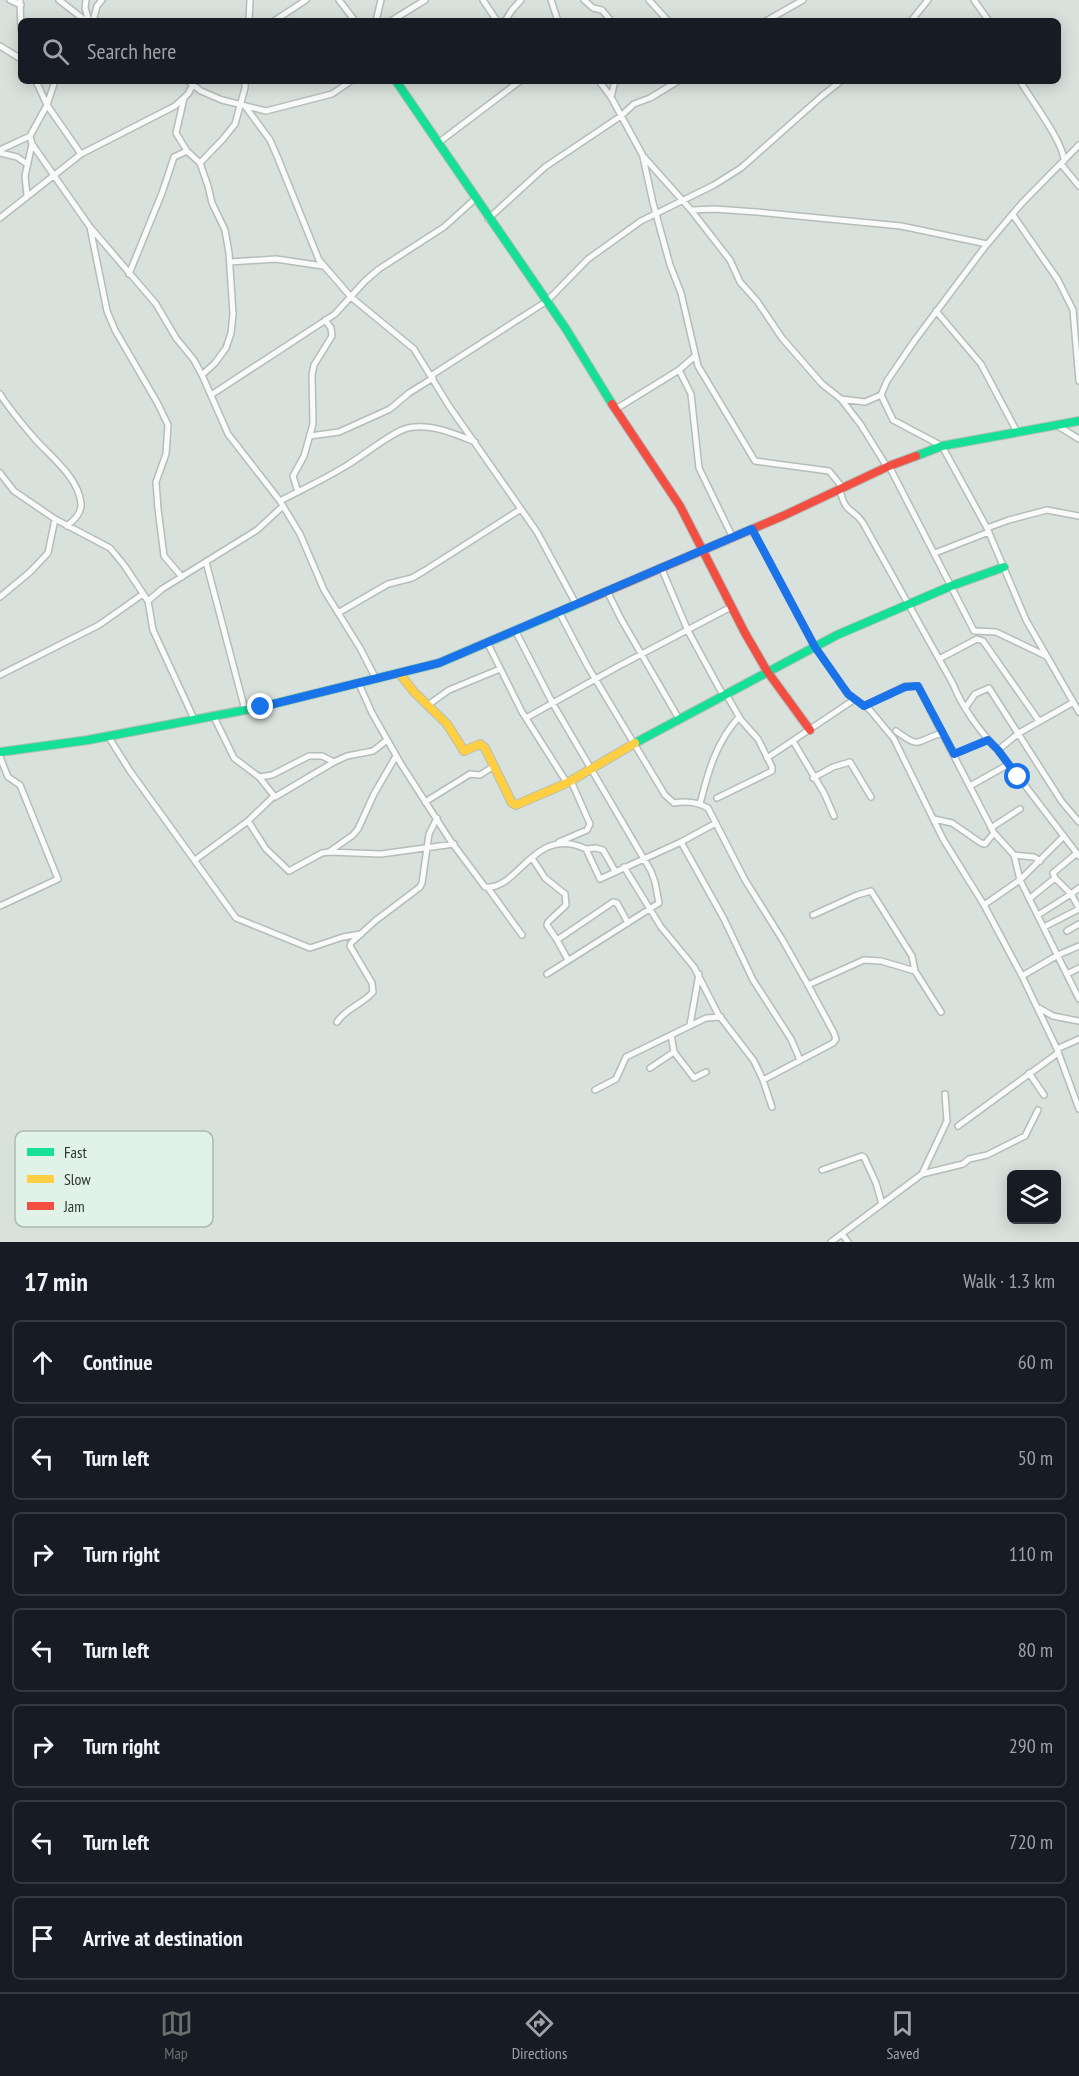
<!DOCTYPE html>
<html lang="en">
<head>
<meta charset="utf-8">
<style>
  :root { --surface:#171b24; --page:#242831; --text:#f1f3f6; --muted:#9ea1a6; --line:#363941; --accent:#69716d }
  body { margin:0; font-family:"PT Sans Narrow",sans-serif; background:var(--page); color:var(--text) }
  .controls { position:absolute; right:18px; bottom:18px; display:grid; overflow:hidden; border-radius:9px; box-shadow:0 3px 15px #0003 }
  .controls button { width:54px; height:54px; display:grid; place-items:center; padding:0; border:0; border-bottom:2px solid var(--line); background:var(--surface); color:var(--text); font:30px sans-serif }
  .stop { position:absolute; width:18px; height:18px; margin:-14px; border:4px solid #1a73e8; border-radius:50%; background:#fff }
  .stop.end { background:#1a73e8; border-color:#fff; box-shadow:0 2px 6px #0008 }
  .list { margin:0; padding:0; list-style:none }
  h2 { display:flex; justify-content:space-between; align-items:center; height:78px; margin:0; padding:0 24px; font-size:26px }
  h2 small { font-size:20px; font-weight:400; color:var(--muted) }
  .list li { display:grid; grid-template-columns:39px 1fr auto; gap:18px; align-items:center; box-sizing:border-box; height:84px; margin:0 12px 12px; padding:0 12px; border:2px solid var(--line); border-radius:9px }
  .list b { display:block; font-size:22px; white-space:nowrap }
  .list em { font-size:20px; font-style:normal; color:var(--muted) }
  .icon { flex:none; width:33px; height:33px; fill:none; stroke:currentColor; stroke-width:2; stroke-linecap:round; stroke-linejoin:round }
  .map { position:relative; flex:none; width:1079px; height:1242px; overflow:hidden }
  .search { position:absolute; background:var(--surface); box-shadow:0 3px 15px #0003; left:18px; right:18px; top:18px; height:66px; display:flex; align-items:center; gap:15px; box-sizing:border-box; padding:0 21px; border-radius:9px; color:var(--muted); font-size:22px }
  .sheet { height:750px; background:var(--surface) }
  nav { display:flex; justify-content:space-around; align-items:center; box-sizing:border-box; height:84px; border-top:2px solid var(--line); background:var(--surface); font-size:16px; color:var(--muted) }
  nav a { display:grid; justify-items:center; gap:3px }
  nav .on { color:var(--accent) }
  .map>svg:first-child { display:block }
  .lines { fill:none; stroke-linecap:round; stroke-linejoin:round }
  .street-casing { stroke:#b5bdb9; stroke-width:8 }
  .fast-casing { stroke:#b5bdb9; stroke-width:10 }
  .slow-casing { stroke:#b5bdb9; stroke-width:10 }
  .jam-casing { stroke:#b5bdb9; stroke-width:10 }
  .street { stroke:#f9fafa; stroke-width:5 }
  .fast { stroke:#16e098; stroke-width:8 }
  .slow { stroke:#ffcf43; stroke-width:8 }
  .jam { stroke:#f24e42; stroke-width:8 }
  .route { stroke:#1a73e8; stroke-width:8 }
  .key { fill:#e1f2e9; stroke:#abb9b2; stroke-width:1.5 }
  .key-label { font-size:16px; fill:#2d3431 }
</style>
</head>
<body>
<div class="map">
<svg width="1079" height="1242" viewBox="0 0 1079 1242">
  <rect width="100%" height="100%" fill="#d8e1dc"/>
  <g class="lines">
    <defs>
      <path id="street" d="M10,0l11,5
        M20,0l1,29
        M59,0l27,21
        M86,0l-1,8 4,13
        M339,0l16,21
        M483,0l14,21
        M551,0l7,21
        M584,0l9,8 9,2 9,11
        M649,0l19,21
        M974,0l15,21
        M93,21l4,-15 5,-6
        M249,21l1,-21
        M274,21l32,-21
        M376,21l5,-21
        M391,21l34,-21
        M505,21l7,-11 9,-10
        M766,21l37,-21
        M911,21l17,-21
        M0,46l21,13
        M36,81l11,24 34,49
        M55,81l-8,24 -17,31 2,8 58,83 66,77 20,34 18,22 8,15 26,59 52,67 20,33 24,56 36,58 16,31
        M188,81l13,10 21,9 44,11 66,-17 19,-13
        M599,81l12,16 32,59 48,54 39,50 10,22 17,19 25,37 40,46 19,15 20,26 26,42
        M1020,81c10,17 44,62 44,80
        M611,97l4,-16
        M184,98l-8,35 11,18 13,12 8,23 4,17 13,27 4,23 4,61 -2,19 -5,15 -11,15 -13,12
        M245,106l25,34 7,16 42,104 32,37 63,52 35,57 88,126 39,72
        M438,143l82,-62
        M1079,145l-57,58 -38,45 -69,92 -28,41 -6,14 12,25 49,26 45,82 39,92 53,92
        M0,150l30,-14
        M0,153l17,4 10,7
        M643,157l10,46 17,62 11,28 17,73 57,95 74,10 14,17
        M200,163l23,-24 12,-15 10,-36v-7
        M1061,164l18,22
        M27,195l-2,-19 7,-32
        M691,210l23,-1 43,3 144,14 86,18
        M1013,215l45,65 15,30 6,71
        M0,218l81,-64 94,-48 13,-12 7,-13
        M488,219l57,-52 76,-51 13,-12 16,-6 28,-17
        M90,227l17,84 8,19 43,74 10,21 -2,29 -10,28 2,27 6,47 18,21
        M230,262l46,-3 47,7
        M129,274l33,-81 12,-36 13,-6
        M936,311l45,53 36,68
        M679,370l12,24 8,74 34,70
        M432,375l115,-74 41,-42 53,-38 73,-36 27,-17 81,-72 19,-15
        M0,394c10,16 22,30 35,45 16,18 43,38 46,64 1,10 -7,17 -14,23
        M211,395l124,-81 30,-33 14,-12 65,-42 31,-28
        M841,399l24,3 16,-7
        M616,409l63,-39 16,-14
        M1058,426l21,13
        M310,436l29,-4 40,-18 11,-5 19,-16 24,-15
        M889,466l85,165 22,1 50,24
        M0,473l14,18 41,28 55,29 14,17 24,36 5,29 41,89
        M840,490c6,26 13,17 23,33l90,161c9,23 27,48 45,66l81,106
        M298,492l-5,-16 11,-20 9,-32 -1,-49 2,-10 18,-29 -1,-8 -6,-8
        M280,501c23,-12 47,-23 69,-37 15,-9 44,-33 59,-36 22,-5 48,6 67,14
        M987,528l22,-8 38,-10 32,6
        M752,529l63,118 33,47 22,16 24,29 49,100 41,66 38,71 35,73 22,60
        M935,553l54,-21
        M206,562l39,148
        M661,567l27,64 35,64
        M607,591l14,28 58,100
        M0,597l30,-25 18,-19 7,-34
        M148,601l14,-12 95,-59 26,-24
        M559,612l29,55 77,128 9,8c12,-2 23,-1 34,5l37,72 37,59 26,46
        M338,613l50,-29 24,-6 12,-7 97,-62
        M515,630l38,74 98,167 4,11 4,21 -112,71
        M487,642l35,70 45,71
        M939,659l38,-20 6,2 56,80
        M0,675l99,-50 44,-31
        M359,684l13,29 29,51 49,76 35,47c34,4 49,-63 101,-38l14,30 81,-37 43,77 29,61 38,59 9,21
        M428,705l21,-15 51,-21
        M864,706l41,-20h13l24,47
        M966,707l9,-13 14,-6 73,114 17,20
        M213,715l21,43 25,19 16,20 59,-35 13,-6 26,-5 14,-11
        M526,718l91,-51 114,-60
        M896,731c26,19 18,10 46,2l52,100 20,22 6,25 59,119
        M108,736l22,35 106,147 74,30 33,-11 18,-3
        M793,741l31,52 10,23
        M998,750l21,-17 53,-30
        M954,754l34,-14
        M0,757l8,20 12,8 38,94 -58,27
        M767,758l88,-59
        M259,777l13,-2 37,-19h13l12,6
        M813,778l20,-11 17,-5 21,35
        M970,786l39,-22
        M717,798l55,-27v-4l-14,-28 -17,-19 -15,-26
        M425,802l45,-28 10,1 14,-9
        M700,804c8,-32 16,-62 39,-87
        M934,819l18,4 29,20 4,1 9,-11
        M248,821l18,28 23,22 33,-18 7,-1 52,2 73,-10
        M991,828l29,-19
        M559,842l28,-12 3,-6 -19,-43
        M681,842l35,-19
        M586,849l10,-1 7,2 12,21
        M329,852l24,-17 5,-6 16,-35 22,-38
        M1014,855l20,2 6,4
        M532,858l13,20 20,16 1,11 -18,17 -1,3 10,15 56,-38 4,1 11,20
        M195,860l53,-39 26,-25
        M624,867l37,60 33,40 24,47 36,47 9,19 9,27
        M1055,878l-2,-5 24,-20
        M488,888l34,47
        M1029,899l26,-21 16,16 8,-6
        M984,905l36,-25 44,-44
        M813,915l44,-20 14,-4 41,65 3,15
        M1038,915l33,-21 8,14
        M1044,927l35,-18
        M1067,931l12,-7
        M557,940l11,20
        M1067,974l12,-6
        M1022,976l36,-21 21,-9
        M1039,1008l14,8 26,5
        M337,1022c9,-14 26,-18 36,-30l-1,-9 -22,-37 1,-3 24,-22 45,-34 2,-4 7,-49 8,-16
        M690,1025l9,-51
        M671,1035l3,17 20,26 12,-6
        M1057,1049l22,-10
        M650,1068l24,-16
        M1029,1073l15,22
        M763,1080l70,-37 3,-4 -2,-6 -26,-48 56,-25 17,1 34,10 26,41
        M595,1090l21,-11 10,-22 80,-39 15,-1
        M958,1126l100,-73
        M822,1170l40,-14 2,1 12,26 6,21
        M922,1174l25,-53 -2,-27
        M842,1234l6,8
        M831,1242l91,-68 41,-10 6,-5 18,-4 38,-19 13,-26"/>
      <path id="fast" d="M396,81l170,248 46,75
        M916,456l26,-10 137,-25
        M635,743l202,-108 114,-49 53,-19
        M0,752l88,-12 173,-33 178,-44 143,-61"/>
      <path id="slow" d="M400,674l14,18 33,32 17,27 16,-7 5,4 27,55 4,2 51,-22 68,-40"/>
      <path id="jam" d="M612,404l68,102 65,127 22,38 43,59
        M582,602l203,-87 104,-49 27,-10"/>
    </defs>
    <use href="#street" class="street-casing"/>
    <use href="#fast" class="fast-casing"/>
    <use href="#slow" class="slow-casing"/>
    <use href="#jam" class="jam-casing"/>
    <use href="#street" class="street"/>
    <use href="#fast" class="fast"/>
    <use href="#slow" class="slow"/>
    <use href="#jam" class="jam"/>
  </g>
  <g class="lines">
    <path class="route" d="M261,707l178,-44 313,-134 63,118 33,47 16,12 41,-19 13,-1 36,68 34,-14 10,10 20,27"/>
  </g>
  <rect x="15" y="1131" width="198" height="96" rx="9" class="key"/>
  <rect x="27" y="1148" width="27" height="8" fill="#16e098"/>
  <rect x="27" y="1175" width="27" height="8" fill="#ffcf43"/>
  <rect x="27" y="1202" width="27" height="8" fill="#f24e42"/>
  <g class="key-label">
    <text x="64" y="1158">Fast</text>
    <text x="64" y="1185">Slow</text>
    <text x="64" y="1212">Jam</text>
  </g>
</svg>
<div class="controls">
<button><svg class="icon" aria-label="layers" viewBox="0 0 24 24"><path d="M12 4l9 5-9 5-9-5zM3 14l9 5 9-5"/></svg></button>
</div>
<div class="stop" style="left:1018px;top:777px"></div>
<div class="stop end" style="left:261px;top:707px"></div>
<div class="search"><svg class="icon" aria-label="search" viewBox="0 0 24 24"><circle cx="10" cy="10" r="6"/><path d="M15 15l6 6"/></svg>Search here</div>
</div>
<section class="sheet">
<h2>17 min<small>Walk · 1.3 km</small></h2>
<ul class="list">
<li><svg class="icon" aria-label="ahead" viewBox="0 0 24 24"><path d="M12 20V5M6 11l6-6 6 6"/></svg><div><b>Continue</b></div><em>60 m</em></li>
<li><svg class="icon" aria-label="left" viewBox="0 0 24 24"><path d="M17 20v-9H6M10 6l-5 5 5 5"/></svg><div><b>Turn left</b></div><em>50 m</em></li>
<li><svg class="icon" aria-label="right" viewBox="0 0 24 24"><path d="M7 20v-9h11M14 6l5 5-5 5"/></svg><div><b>Turn right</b></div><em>110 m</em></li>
<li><svg class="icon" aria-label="left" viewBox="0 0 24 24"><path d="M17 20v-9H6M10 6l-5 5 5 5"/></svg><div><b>Turn left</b></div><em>80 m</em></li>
<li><svg class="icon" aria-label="right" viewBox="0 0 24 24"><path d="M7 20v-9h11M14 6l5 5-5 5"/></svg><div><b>Turn right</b></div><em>290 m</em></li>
<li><svg class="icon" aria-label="left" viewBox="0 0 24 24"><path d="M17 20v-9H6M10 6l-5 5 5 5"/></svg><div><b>Turn left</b></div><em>720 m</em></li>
<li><svg class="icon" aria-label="arrive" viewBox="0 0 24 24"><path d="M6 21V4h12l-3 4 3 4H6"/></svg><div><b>Arrive at destination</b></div></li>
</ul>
</section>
<nav>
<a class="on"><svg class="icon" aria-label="map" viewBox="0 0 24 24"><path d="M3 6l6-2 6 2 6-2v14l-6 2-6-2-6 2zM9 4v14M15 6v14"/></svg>Map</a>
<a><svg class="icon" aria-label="directions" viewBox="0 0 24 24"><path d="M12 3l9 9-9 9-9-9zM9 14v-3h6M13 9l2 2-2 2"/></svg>Directions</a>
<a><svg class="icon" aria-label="saved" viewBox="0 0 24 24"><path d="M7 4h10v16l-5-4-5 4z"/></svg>Saved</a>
</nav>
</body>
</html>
